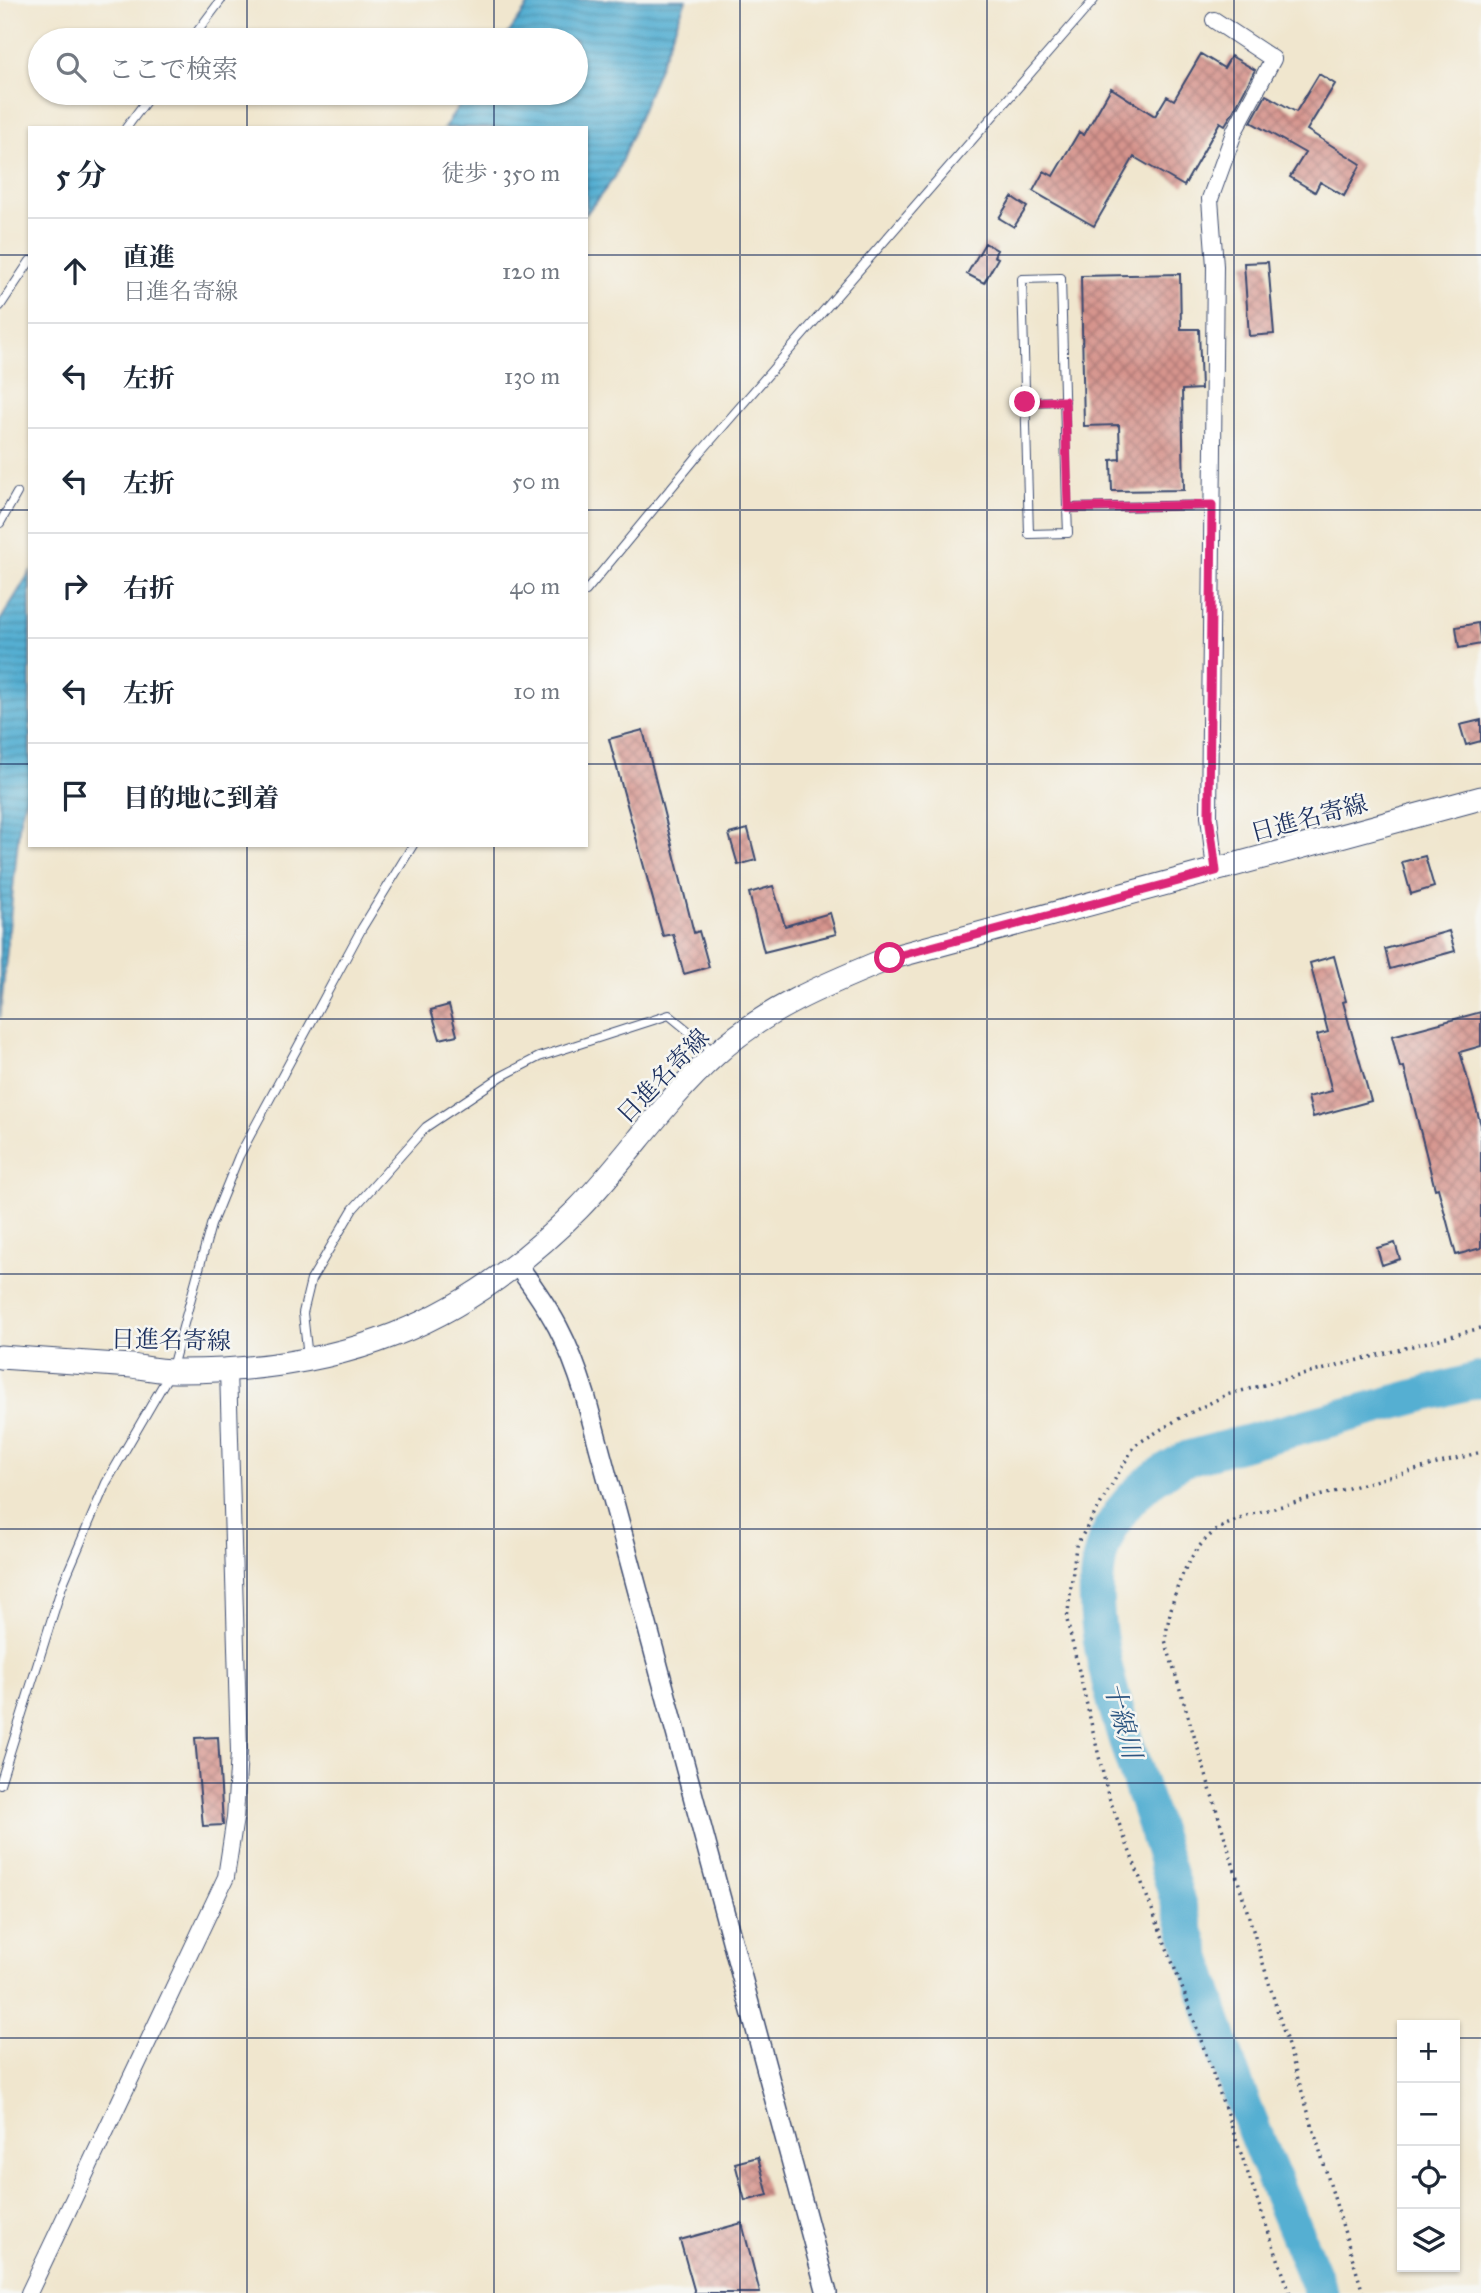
<!DOCTYPE html>
<html lang="ja">
<head>
<meta charset="utf-8">
<style>
  :root { --surface:#fff; --page:#f6f6f7; --text:#1f2937; --muted:#747a83; --line:#e0e1e3 }
  body { margin:0; font-family:"IM FELL Great Primer","Noto Serif JP",serif; background:var(--page); color:var(--text) }
  .controls { position:absolute; right:21px; bottom:21px; display:grid; overflow:hidden; border-radius:0px; box-shadow:0 2px 5px #0004 }
  .controls button { width:63px; height:63px; display:grid; place-items:center; padding:0; border:0; border-bottom:2px solid var(--line); background:var(--surface); color:var(--text); font:35px sans-serif }
  .stop { position:absolute; width:21px; height:21px; margin:-16px; border:5px solid #db2777; border-radius:50%; background:#fff }
  .stop.end { background:#db2777; border-color:#fff; box-shadow:0 2px 7px #0008 }
  .list { margin:0; padding:0; list-style:none }
  h2 { display:flex; justify-content:space-between; align-items:center; height:91px; margin:0; padding:0 28px; font-size:30px }
  h2 small { font-size:23px; font-weight:400; color:var(--muted) }
  .list li { display:grid; grid-template-columns:46px 1fr auto; gap:21px; align-items:center; box-sizing:border-box; height:105px; padding:0 28px; border-top:2px solid var(--line) }
  .list b { display:block; font-size:26px; white-space:nowrap }
  .list p { margin:0; font-size:23px; white-space:nowrap; color:var(--muted) }
  .list em { font-size:23px; font-style:normal; color:var(--muted) }
  .icon { flex:none; width:38px; height:38px; fill:none; stroke:currentColor; stroke-width:2; stroke-linecap:round; stroke-linejoin:round }
  .map { position:relative; flex:none; width:1481px; height:2293px; overflow:hidden }
  .search { position:absolute; background:var(--surface); box-shadow:0 2px 5px #0004; left:28px; top:28px; width:560px; height:77px; display:flex; align-items:center; gap:18px; box-sizing:border-box; padding:0 24px; border-radius:38px; color:var(--muted); font-size:26px }
  .panel { position:absolute; background:var(--surface); box-shadow:0 2px 5px #0004; left:28px; top:126px; width:560px; height:721px; border-radius:0px }
  .map>svg:first-child { display:block }
  .water { fill:url(#water-rules); stroke:#386f98; stroke-width:2 }
  .lines { fill:none; stroke-linecap:round; stroke-linejoin:round }
  .river { stroke:#55afd2; stroke-width:35 }
  .building { fill:url(#building-cross-hatch) }
  .service-casing { stroke:#3b4a6f; stroke-width:10 }
  .minor-casing { stroke:#3b4a6f; stroke-width:18 }
  .tertiary-casing { stroke:#3b4a6f; stroke-width:22 }
  .secondary-casing { stroke:#3b4a6f; stroke-width:25 }
  .path { stroke:#3b4a6f; stroke-width:3.5; stroke-dasharray:2 5; stroke-linecap:butt }
  .service { stroke:#fff; stroke-width:8 }
  .minor { stroke:#fff; stroke-width:16 }
  .tertiary { stroke:#fff; stroke-width:19 }
  .secondary { stroke:#fff; stroke-width:23 }
  .route { stroke:#db2777; stroke-width:9 }
  .grid { fill:none; stroke:#1b2f5e; stroke-width:2; stroke-opacity:0.55 }
  .labels { text-anchor:middle; stroke-width:5; stroke-linejoin:round; paint-order:stroke }
  .street-label { font-size:24px; fill:#1b2f5e; stroke:#f6f6f2 }
  .water-label { font-size:26px; font-style:italic; fill:#2c5581; stroke:#f6f6f2 }
</style>
</head>
<body>
<div class="map">
<svg width="1481" height="2293" viewBox="0 0 1481 2293">
  <defs>
    <pattern id="water-rules" width="6" height="5" patternUnits="userSpaceOnUse" patternTransform="scale(1.75)"><rect width="6" height="5" fill="#55afd2"/><path d="M0 2.5h6" fill="none" stroke="#468fae"/></pattern>
    <pattern id="building-cross-hatch" width="8" height="8" patternUnits="userSpaceOnUse" patternTransform="scale(1.75)"><rect width="8" height="8" fill="#d6948d"/><path d="M0 0l8 8M0 8l8-8" fill="none" stroke="#ad7976"/></pattern>
  </defs>
  <rect width="100%" height="100%" fill="#f6f6f2"/>
  <filter id="ink" filterUnits="userSpaceOnUse"><feTurbulence type="fractalNoise" baseFrequency=".0143" numOctaves="2"/><feDisplacementMap in="SourceGraphic" scale="14" xChannelSelector="R" yChannelSelector="G"/><feConvolveMatrix kernelMatrix="1 2 1 2 8 2 1 2 1" color-interpolation-filters="sRGB"/></filter>
  <filter id="wash" filterUnits="userSpaceOnUse"><feTurbulence type="fractalNoise" baseFrequency=".00686" numOctaves="4" result="noise"/><feDisplacementMap in="SourceGraphic" scale="28" xChannelSelector="R" yChannelSelector="G"/><feGaussianBlur stdDeviation="1.57" result="paint"/><feColorMatrix in="noise" values="0 0 0 0 0 0 0 0 0 0 0 0 0 0 0 0 0 1.4 0 .05"/><feComposite in="paint" operator="in"/></filter>
  <g filter="url(#wash)">
    <rect width="100%" height="100%" fill="#f0e6ce"/>
    <path class="water" d="M532,0h154l-71,177 -29,37v-86h-142l24,-35h108v-53h-72z
      M30,572v211l-10,36 -20,199v-397z"/>
    <g class="lines">
      <path class="river" d="M1321,2293c-28,-69 -58,-137 -84,-206 -30,-83 -53,-169 -80,-252 -24,-76 -75,-200 -57,-278 12,-47 46,-79 88,-99l293,-79"/>
    </g>
    <g id="blocks">
      <path class="building" d="M1201,54l23,14 7,-12 24,14 -22,42 -8,13 -5,-3 -36,64 -50,-29 -40,69 -61,-35 11,-20 9,5 26,-44 5,3 27,-47 44,28 12,-20 7,4z
        M1319,74l16,10 -28,46 54,34 -17,32 -24,-14 -5,10 -25,-15 15,-24 -54,-31 15,-27 30,17z
        M1012,197l15,10 -13,20 -15,-9z
        M985,243l12,7 -3,6 4,2 -14,25 -17,-9z
        M1268,262l6,72 -25,2 -5,-73z
        M1180,274l1,55h18l2,60 -19,1 2,100 -72,1 -1,-31 9,-1 -1,-34 -35,1 -3,-150z
        M1478,623l3,21 -22,4 -3,-21z
        M1481,720v21l-15,4 -6,-20z
        M643,730l51,203 5,-2 10,36 -25,7 -11,-40 -10,2 -54,-197z
        M748,829l8,31 -18,5 -9,-31z
        M1425,856l9,31 -23,7 -9,-32z
        M773,886l12,40 45,-13 6,21 -72,18 -15,-59z
        M1449,931l6,20 -65,18 -5,-20z
        M1334,956l12,45 -3,1 28,99 -58,16 -5,-20 24,-6 -15,-56 11,-3 -18,-69z
        M449,1005l8,30 -17,4 -9,-29z
        M1481,1012v34l-21,6 21,73v123l-25,7 -18,-67 -3,1 -31,-122 -4,1 -8,-32z
        M1395,1243l5,16 -18,6 -5,-17z
        M218,1737l5,88 -20,1 -8,-88z
        M758,2157l10,38 -23,6 -10,-38z
        M742,2223l18,70h-65l-15,-53z"/>
    </g>
  </g>
  <g filter="url(#ink)">
    <use href="#blocks" fill-opacity="0" stroke="#3b4a6f" stroke-width="2"/>
    <g class="lines">
      <defs>
        <path id="service" d="M191,40l30,-40
          M126,128l26,-35
          M0,306l30,-45
          M1025,402l40,-1
          M1067,508l1,25 -39,1 -7,-255 39,-1 6,230 145,-3
          M0,523l17,-30
          M586,591l114,-138 394,-453
          M308,1358l-5,-45 8,-33 42,-71 73,-82 76,-51 37,-19 130,-42 45,37
          M0,1784l62,-198 44,-103 65,-112 40,-146 28,-69 123,-228 51,-83"/>
        <path id="minor" d="M1214,20l59,39 -38,71 -25,69 5,67 -6,550 6,55
          M29,2293l197,-416 9,-59 4,-66 -11,-383"/>
        <path id="tertiary" d="M518,1266c34,46 50,74 67,129l242,898"/>
        <path id="secondary" d="M0,1357c44,3 88,6 132,9 14,2 28,5 42,5 166,1 287,-44 404,-162 48,-49 86,-108 137,-154 49,-46 114,-72 175,-97l591,-160"/>
      </defs>
      <use href="#service" class="service-casing"/>
      <use href="#minor" class="minor-casing"/>
      <use href="#tertiary" class="tertiary-casing"/>
      <use href="#secondary" class="secondary-casing"/>
      <path class="path" d="M1290,2293l-102,-290 -80,-208 -41,-175 9,-74 59,-101 45,-27 46,-23 255,-67
        M1363,2293l-198,-653c6,-38 17,-83 49,-108 9,-7 24,-12 35,-17l232,-63"/>
      <use href="#service" class="service"/>
      <use href="#minor" class="minor"/>
      <use href="#tertiary" class="tertiary"/>
      <use href="#secondary" class="secondary"/>
    </g>
  </g>
  <g class="lines" filter="url(#ink)">
    <path class="route" d="M890,958l326,-87 -7,-55 3,-311 -144,3 -3,-107 -40,1"/>
  </g>
  <path class="grid" d="M247,0v40M494,0v40M740,0v2293M987,0v2293M1234,0v2293M247,93v35M494,93v35M0,255h30M586,255h895M0,510h30M586,510h895M0,764h30M586,764h895M247,845v1448M494,845v1448M0,1019h1481M0,1274h1481M0,1529h1481M0,1783h1481M0,2038h1402M1455,2038h26"/>
  <g class="labels">
    <g class="street-label">
      <text transform="translate(1309 818) rotate(-15)" y="8">日進名寄線</text>
      <text transform="translate(663 1076) rotate(-46)" y="8">日進名寄線</text>
      <text transform="translate(171 1340) rotate(1)" y="8">日進名寄線</text>
    </g>
    <g class="water-label">
      <text transform="translate(1123 1720) rotate(75)" y="9">十線川</text>
    </g>
  </g>
</svg>
<div class="controls">
<button>+</button>
<button>−</button>
<button><svg class="icon" aria-label="locate" viewBox="0 0 24 24"><circle cx="12" cy="12" r="6"/><path d="M12 2v4M12 18v4M2 12h4M18 12h4"/></svg></button>
<button><svg class="icon" aria-label="layers" viewBox="0 0 24 24"><path d="M12 4l9 5-9 5-9-5zM3 14l9 5 9-5"/></svg></button>
</div>
<div class="stop" style="left:890px;top:958px"></div>
<div class="stop end" style="left:1025px;top:402px"></div>
<div class="search"><svg class="icon" aria-label="search" viewBox="0 0 24 24"><circle cx="10" cy="10" r="6"/><path d="M15 15l6 6"/></svg>ここで検索</div>
<section class="panel">
<h2>5 分<small>徒歩 · 350 m</small></h2>
<ul class="list">
<li><svg class="icon" aria-label="ahead" viewBox="0 0 24 24"><path d="M12 20V5M6 11l6-6 6 6"/></svg><div><b>直進</b><p>日進名寄線</p></div><em>120 m</em></li>
<li><svg class="icon" aria-label="left" viewBox="0 0 24 24"><path d="M17 20v-9H6M10 6l-5 5 5 5"/></svg><div><b>左折</b></div><em>130 m</em></li>
<li><svg class="icon" aria-label="left" viewBox="0 0 24 24"><path d="M17 20v-9H6M10 6l-5 5 5 5"/></svg><div><b>左折</b></div><em>50 m</em></li>
<li><svg class="icon" aria-label="right" viewBox="0 0 24 24"><path d="M7 20v-9h11M14 6l5 5-5 5"/></svg><div><b>右折</b></div><em>40 m</em></li>
<li><svg class="icon" aria-label="left" viewBox="0 0 24 24"><path d="M17 20v-9H6M10 6l-5 5 5 5"/></svg><div><b>左折</b></div><em>10 m</em></li>
<li><svg class="icon" aria-label="arrive" viewBox="0 0 24 24"><path d="M6 21V4h12l-3 4 3 4H6"/></svg><div><b>目的地に到着</b></div></li>
</ul>
</section>
</div>
</body>
</html>
